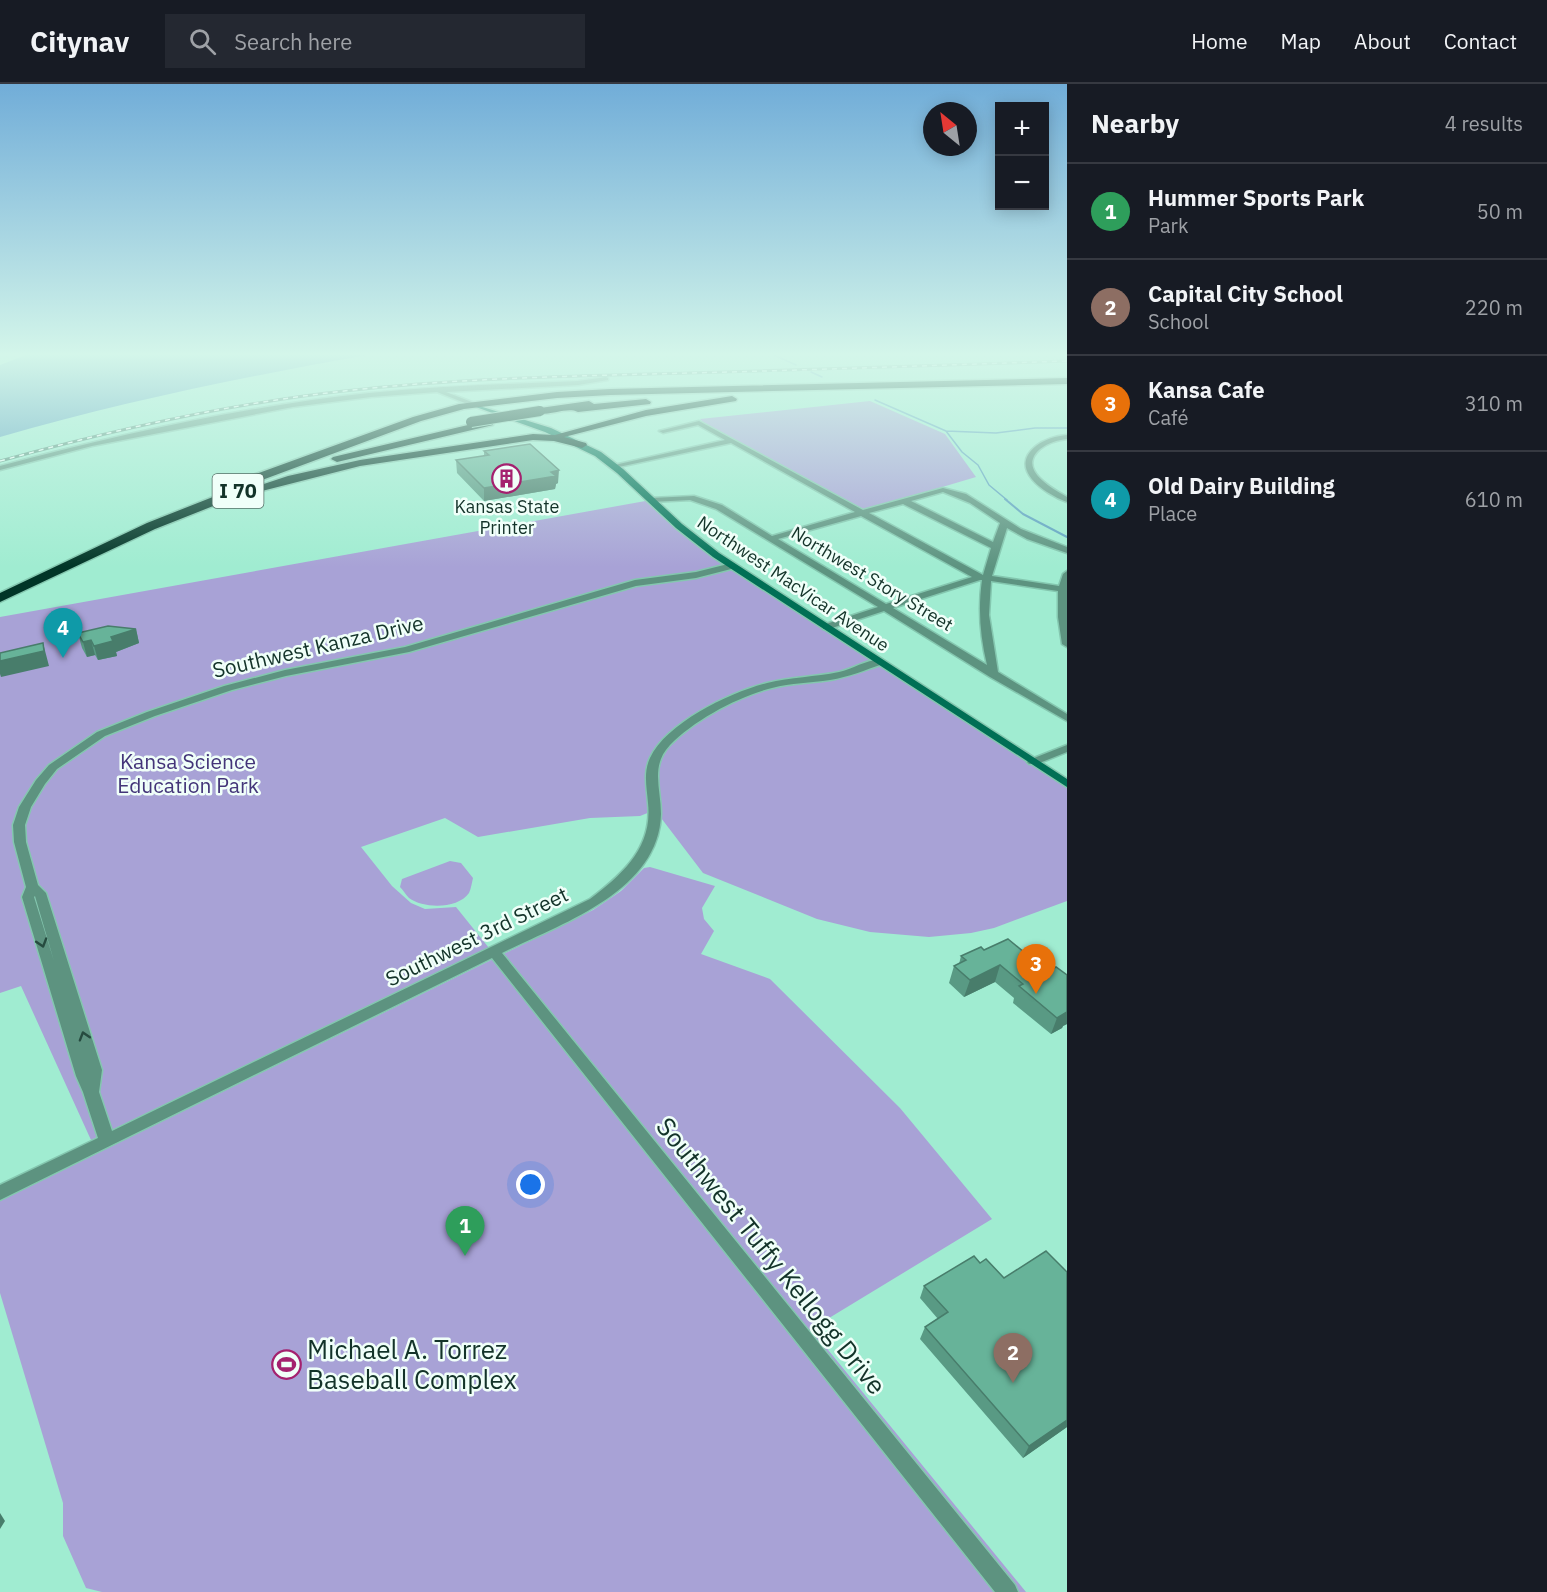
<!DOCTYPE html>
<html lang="en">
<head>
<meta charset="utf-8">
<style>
  :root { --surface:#171b24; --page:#242831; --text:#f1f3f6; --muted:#9ea1a6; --line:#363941; --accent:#ce94b9 }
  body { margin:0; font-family:"IBM Plex Sans",sans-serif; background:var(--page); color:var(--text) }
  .controls { position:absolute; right:18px; top:18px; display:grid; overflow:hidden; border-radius:0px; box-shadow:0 3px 15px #0003 }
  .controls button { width:54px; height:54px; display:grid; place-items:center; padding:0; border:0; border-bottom:2px solid var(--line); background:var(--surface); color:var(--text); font:30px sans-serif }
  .compass { position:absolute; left:923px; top:18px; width:54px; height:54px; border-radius:50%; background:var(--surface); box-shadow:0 3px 15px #0003; rotate:330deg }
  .you { position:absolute; left:531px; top:1101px; width:21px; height:21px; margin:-15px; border:4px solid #fff; border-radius:50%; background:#1a73e8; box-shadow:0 0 0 9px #1a73e833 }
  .badge { display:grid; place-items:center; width:39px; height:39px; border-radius:50%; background:var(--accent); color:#fff; font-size:20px; font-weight:700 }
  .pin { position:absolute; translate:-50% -50px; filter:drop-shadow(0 2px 3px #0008) }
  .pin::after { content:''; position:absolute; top:32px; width:21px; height:18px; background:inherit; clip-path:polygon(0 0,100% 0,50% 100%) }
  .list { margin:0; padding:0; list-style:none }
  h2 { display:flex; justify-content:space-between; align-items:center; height:78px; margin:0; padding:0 24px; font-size:26px }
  h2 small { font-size:20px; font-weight:400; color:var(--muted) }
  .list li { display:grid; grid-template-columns:39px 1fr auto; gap:18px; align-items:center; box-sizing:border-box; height:96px; padding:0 24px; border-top:2px solid var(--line) }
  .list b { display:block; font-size:22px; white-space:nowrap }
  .list p { margin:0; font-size:20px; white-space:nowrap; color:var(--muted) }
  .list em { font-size:20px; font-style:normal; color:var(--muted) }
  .icon { flex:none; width:33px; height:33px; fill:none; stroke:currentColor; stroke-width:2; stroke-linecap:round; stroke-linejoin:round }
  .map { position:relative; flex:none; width:1067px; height:1508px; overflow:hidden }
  header { display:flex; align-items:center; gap:36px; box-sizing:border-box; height:84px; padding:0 30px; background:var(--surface); border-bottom:2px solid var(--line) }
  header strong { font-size:28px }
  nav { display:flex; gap:33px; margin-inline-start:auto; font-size:21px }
  .search { width:420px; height:54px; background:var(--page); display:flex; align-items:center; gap:15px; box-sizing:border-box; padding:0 21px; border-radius:0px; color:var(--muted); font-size:22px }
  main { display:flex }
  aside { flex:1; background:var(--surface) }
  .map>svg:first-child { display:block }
  .green { fill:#a8a2d6 }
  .water { fill:#60a2c1 }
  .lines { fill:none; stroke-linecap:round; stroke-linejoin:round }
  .stream-far1 { stroke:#60a2c1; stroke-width:1.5 }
  .stream { stroke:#60a2c1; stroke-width:2 }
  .minor-casing { stroke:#84c7af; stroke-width:3 }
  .tertiary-casing { stroke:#84c7af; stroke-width:3 }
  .secondary-casing { stroke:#84c7af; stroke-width:3 }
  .motorway-casing { stroke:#84c7af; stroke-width:3 }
  .minor { fill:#5d9380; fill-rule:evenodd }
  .tertiary { fill:#5d9380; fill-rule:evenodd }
  .secondary { fill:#006f55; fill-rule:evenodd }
  .motorway { fill:#013527; fill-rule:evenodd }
  .rail-casing { stroke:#5c9381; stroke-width:3 }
  .rail { stroke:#f0fff9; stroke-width:1.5; stroke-dasharray:5; stroke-linecap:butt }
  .motorway-bridge-casing { stroke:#84c7af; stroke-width:12; stroke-linecap:butt }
  .motorway-bridge { stroke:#013527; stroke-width:10 }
  .wall { fill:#599a84 }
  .shaded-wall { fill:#487d6b }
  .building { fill:#67b399; stroke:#487d6b; stroke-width:1.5 }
  .oneway { stroke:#264b3f }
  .labels { text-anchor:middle; stroke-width:5; stroke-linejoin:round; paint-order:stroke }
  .far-poi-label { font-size:18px; fill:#133329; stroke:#f0fff9 }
  .far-street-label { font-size:18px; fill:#133329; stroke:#f0fff9 }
  .shield { fill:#f0fff9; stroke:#557067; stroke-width:1.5 }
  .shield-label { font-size:20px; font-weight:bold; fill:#133329 }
  .street-label { font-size:21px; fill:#133329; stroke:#f0fff9 }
  .park-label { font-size:21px; fill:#433579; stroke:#f0fff9 }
  .near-street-label { font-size:26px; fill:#133329; stroke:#f0fff9 }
  .near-poi-label { font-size:26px; fill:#133329; stroke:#f0fff9; text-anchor:start }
</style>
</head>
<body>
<header>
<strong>Citynav</strong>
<div class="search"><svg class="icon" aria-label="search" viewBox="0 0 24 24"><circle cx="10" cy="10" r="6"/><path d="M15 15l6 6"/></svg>Search here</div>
<nav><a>Home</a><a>Map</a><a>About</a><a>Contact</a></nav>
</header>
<main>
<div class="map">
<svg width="1067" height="1508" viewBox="0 0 1067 1508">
  <rect width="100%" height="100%" fill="#a0ecd1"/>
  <path class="green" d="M870,317l75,33 31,43 -111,33 -158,-84 -7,-7z
    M651,416l81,66 335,219v116l-73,27 -23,5 -42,4 -59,-5 -53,-13 -114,-46 -48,-63 -15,6 -50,2 -112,19 -33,-19 -84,29 31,39 19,17 14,6 31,-2 33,41 -398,192 -70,-154 -21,7v-376z
    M450,777l11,2 12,15c-1,4 -2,11 -4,15 -11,16 -45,16 -60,5 -3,-3 -6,-8 -9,-11l2,-8z
    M650,783l65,19 -13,22 2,11 10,12 -13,23 69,25 130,129 92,111 -181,110 215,263h-924l-16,-4 -23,-52v-33l-63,-210v-92l593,-291 28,-19 23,-23z"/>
  <path class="water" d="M26,271h341c-124,22 -246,47 -367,82v-72z"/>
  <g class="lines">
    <path class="stream-far1" d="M774,271l22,10
      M811,288l11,5
      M875,316l71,31 16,21 16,13 11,20 18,15
      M946,347l50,2 39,-5h32"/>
    <path class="stream" d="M1005,415l18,15 44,23"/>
    <defs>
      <path id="minor" d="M606,293l2,1v2l-30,5 -132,7 31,12v2l-2,1 -38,-15 -66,5 -78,10 -201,39 -92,24v-4c120,-32 247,-60 369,-73 70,-7 140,-9 209,-12z
        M699,337l164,89 80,-22 23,6 55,35 46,18v6l-40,-14 -20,-11 -15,48 67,10 4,-12 4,-3v76l-5,-3 -4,-27v-26l-67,-10 -2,34 9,57 69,42v7l-77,-44 -106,-66 -55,18h-6v-4l55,-18 -162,-98 -26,-9 -39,2 -4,-2 4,-2 43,-2 28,9 50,31 83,-24 -124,-69 -117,25 -4,-2 115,-26 -27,-15 -35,8 -4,-2zM943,408l27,11 30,20 -7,19 -82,-41zM903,420l88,44 -8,27 -114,-62zM861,432l111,61 -86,27 -108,-65zM980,496h2c-4,29 -2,56 5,85l-94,-57z
        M1067,351v4c-10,1 -19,4 -27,10 -23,20 11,39 27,48v5c-22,-8 -60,-33 -31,-56 9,-7 20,-10 31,-11z
        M732,479l3,1v4l-39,10 -60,8 -227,66 -123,24 -54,14 -77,26 -50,20 -48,33 -12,15 -14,23 -6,18 1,17 12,43 8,8 56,177 -3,22 13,39 478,-232c33,-25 63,-52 58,-96 -1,-15 -5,-30 2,-45 16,-35 81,-66 117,-75 24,-6 48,-6 72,-11 14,-3 30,-14 44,-12v4c-18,6 -34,13 -53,16 -19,3 -39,3 -58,8 -33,8 -78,32 -102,57 -20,21 -9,44 -9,69 -2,78 -101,110 -159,139l513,632 3,7h-23l-503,-634 -492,242v-15l98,-47 -15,-46 -7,-16 -54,-179 4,-10 -12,-45 -1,-17 6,-18 17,-27 13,-15 48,-33 50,-20 77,-26 61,-16 120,-23 230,-67 61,-8zM35,812l19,65 -20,-64z"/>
      <path id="tertiary" d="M1067,661v7l-30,12h-8l-2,-2 2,-2z"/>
      <path id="secondary" d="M473,320l78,24 50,24 22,17 59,55 37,29 348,226v8l-354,-230 -37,-29 -59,-55 -22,-17 -50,-24 -72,-26z"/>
      <path id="motorway" d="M1067,294v6l-457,11 -53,3 -93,11 -43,12 -183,68 5,3 -2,3 -86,34 -155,73v-9l147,-70 76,-30 -5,-3 2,-3 193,-70 46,-13 98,-12 53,-3z
        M732,312l5,3 -1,2 -90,15 -82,21 22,6 1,2 -5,3 -28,-7 -21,-1 -173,26 -102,26 -6,-4 36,-12 72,-16 173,-26 22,1 91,-25z
        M646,315l5,3 -1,2 -72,8c-13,-6 -32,7 -43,-1l5,-3 49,-7 5,3z
        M489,336l4,1v4l-156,37 -6,-3 2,-2z"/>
    </defs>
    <use href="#minor" class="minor-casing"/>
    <use href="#tertiary" class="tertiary-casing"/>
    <use href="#secondary" class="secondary-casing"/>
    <use href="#motorway" class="motorway-casing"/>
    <use href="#minor" class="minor"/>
    <use href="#tertiary" class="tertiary"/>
    <use href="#secondary" class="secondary"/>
    <use href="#motorway" class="motorway"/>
    <defs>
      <path id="rail" d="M0,377c113,-31 227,-57 344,-70 114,-13 230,-15 345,-18 126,-3 252,-8 378,-12"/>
    </defs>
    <use href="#rail" class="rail-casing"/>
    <use href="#rail" class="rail"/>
    <defs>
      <path id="motorway-bridge" d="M471,338l69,-11"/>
    </defs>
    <use href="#motorway-bridge" class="motorway-bridge-casing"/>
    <use href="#motorway-bridge" class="motorway-bridge"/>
  </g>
  <path class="wall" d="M484,367l74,32 -2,1 -1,5 -71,12 -27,-28 -1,-13 28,-4z
    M136,545l3,14 -23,9 1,4 -19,4 -3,-5 -8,2 -5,-9 -4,-15z
    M984,866l41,3 -2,5 20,16 24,1v49l-4,2 -1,2 -11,6 -38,-31 1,-5 -19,-16 -31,15 -15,-14 5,-17 5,-2 2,-8z
    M924,1202l143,141 -44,31 -103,-119 5,-12 13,-8 -18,-21z"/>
  <path class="shaded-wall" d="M559,386l-1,13 -2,1 -1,5 -71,12v-13z
    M136,545l3,14 -23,9 1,4 -19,4 -4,-14 17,-9z
    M91,556l4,15 -8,2 -4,-15z
    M43,559l6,23 -48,11 -1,-3v-13z
    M1000,881l-5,17 -31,15 6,-17z
    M1067,926v14l-4,2 -1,2 -11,6 6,-16z
    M1067,1336v7l-44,31 6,-12z
    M0,1429l5,8 -5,8z"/>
  <path class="building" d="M530,360l29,26 -8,2 5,4 -72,12 -28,-28 33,-5 -5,-4z
    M108,542l28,3 -25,8 2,4 -19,5 -3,-6 -8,2 -5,-9z
    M43,559l1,8 -44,10v-8z
    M1008,855l17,14 -5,2 23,19 13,-7 11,8v37l-10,6 -38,-32 4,-2 -23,-19 -30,15 -16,-14 12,-6 -5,-4 20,-9 3,3z
    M1046,1167l21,21v148l-38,26 -104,-119 23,-15 -24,-26 50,-30 6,7 6,-4 18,19z"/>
  <defs><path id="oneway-chevron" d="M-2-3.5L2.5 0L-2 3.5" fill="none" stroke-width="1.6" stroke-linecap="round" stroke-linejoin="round" transform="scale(1.5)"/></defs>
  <g class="oneway">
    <use href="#oneway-chevron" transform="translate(42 859) rotate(73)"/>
    <use href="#oneway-chevron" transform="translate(84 952) rotate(-107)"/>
  </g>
  <linearGradient id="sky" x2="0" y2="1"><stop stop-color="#71add8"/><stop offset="0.56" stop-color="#d4f6ea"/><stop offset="1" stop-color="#d4f6ea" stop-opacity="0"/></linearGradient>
  <rect width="1067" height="483" fill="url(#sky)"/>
  <defs>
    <symbol id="building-ring" viewBox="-11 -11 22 22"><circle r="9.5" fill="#f0fff9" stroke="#a4216f" stroke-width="1.5"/><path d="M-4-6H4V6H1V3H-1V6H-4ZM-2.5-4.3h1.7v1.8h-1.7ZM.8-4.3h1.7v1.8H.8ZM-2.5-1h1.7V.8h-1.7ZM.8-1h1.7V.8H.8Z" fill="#a4216f"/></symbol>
    <symbol id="stadium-ring" viewBox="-11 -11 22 22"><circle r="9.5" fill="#f0fff9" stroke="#a4216f" stroke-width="1.5"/><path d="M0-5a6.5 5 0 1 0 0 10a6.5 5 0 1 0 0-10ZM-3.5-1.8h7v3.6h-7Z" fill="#a4216f"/></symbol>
  </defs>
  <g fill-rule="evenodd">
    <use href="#building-ring" x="490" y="378" width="33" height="33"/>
    <use href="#stadium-ring" x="270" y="1264" width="33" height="33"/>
  </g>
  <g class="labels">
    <g class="far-poi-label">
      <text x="507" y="429">Kansas State<tspan x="507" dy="21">Printer</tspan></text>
    </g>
    <g class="far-street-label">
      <text transform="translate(872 495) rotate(31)" y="6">Northwest Story Street</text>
      <text transform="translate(793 500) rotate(34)" y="6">Northwest MacVicar Avenue</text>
    </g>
    <rect class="shield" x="212.5" y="390" width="51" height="34" rx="4.5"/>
    <g class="shield-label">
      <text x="238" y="414">I 70</text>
    </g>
    <g class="street-label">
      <text transform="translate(318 563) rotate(-13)" y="7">Southwest Kanza Drive</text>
      <text transform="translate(477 853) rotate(-26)" y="7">Southwest 3rd Street</text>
    </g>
    <g class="park-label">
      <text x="188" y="685">Kansa Science<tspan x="188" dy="24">Education Park</tspan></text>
    </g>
    <g class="near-street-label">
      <text transform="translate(771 1172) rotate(51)" y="9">Southwest Tuffy Kellogg Drive</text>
    </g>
    <g class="near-poi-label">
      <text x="307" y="1275">Michael A. Torrez<tspan x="307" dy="30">Baseball Complex</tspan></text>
    </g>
  </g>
</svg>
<div class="controls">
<button>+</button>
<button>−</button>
</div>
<svg class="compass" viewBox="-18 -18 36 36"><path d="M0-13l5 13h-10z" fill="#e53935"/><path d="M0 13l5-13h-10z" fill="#9ea1a6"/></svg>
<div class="you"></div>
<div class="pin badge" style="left:465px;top:1172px;background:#2e9e5b">1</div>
<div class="pin badge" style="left:1013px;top:1299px;background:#8d6e63">2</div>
<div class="pin badge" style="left:1036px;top:910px;background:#e8710a">3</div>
<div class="pin badge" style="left:63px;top:574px;background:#0f9aa8">4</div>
</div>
<aside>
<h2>Nearby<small>4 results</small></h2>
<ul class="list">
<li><span class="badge" style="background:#2e9e5b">1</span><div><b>Hummer Sports Park</b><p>Park</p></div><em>50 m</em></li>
<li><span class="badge" style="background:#8d6e63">2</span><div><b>Capital City School</b><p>School</p></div><em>220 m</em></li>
<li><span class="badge" style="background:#e8710a">3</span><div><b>Kansa Cafe</b><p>Café</p></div><em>310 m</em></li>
<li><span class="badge" style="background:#0f9aa8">4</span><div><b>Old Dairy Building</b><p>Place</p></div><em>610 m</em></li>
</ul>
</aside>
</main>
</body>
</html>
